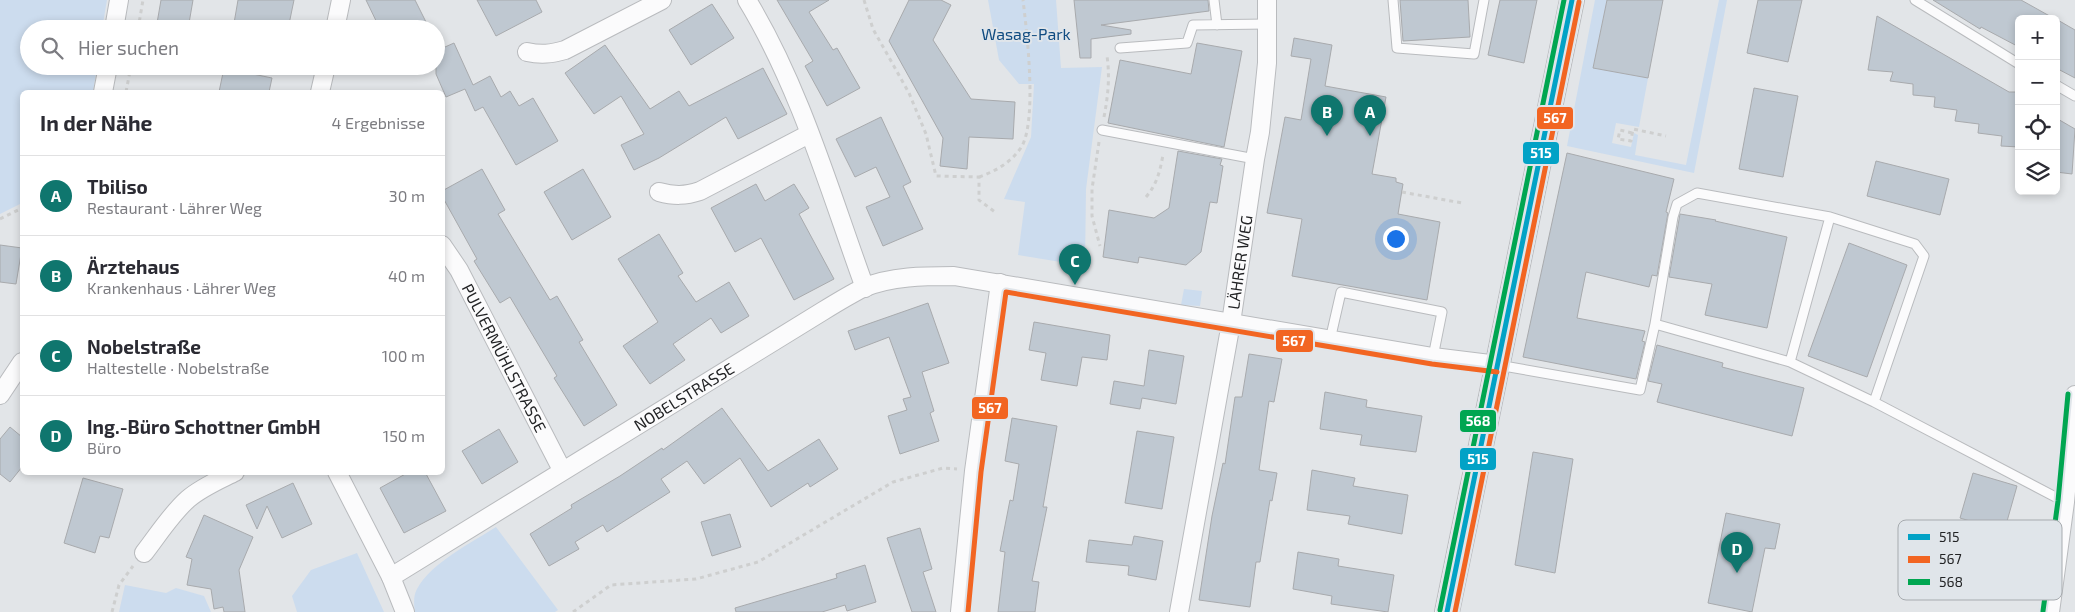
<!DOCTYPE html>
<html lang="de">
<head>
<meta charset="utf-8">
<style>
  :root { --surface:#fff; --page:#f7f7f7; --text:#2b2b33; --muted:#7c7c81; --line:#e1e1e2; --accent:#0f766e }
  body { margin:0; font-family:"Exo 2",sans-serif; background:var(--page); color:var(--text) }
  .controls { position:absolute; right:15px; top:15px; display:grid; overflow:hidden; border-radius:8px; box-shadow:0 2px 8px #0003 }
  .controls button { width:45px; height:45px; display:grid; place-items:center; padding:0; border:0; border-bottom:1px solid var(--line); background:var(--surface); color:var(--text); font:25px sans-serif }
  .you { position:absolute; left:1395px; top:238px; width:18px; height:18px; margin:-12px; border:4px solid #fff; border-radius:50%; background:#1a73e8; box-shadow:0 0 0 8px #1a73e833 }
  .badge { display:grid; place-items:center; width:32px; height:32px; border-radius:50%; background:var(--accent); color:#fff; font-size:16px; font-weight:700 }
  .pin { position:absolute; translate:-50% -41px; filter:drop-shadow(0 1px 2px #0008) }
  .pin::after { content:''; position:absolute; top:26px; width:18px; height:15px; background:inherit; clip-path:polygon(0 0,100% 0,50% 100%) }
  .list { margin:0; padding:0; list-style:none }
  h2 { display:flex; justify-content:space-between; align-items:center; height:65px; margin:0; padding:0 20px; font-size:21px }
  h2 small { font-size:16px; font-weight:400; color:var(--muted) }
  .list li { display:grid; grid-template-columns:32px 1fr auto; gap:15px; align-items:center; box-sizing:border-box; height:80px; padding:0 20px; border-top:1px solid var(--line) }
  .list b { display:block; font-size:19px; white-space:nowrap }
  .list p { margin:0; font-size:16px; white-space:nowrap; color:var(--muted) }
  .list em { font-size:16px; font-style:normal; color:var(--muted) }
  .icon { flex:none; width:28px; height:28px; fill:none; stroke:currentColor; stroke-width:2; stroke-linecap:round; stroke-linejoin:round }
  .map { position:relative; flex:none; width:2075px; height:612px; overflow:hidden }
  .search { position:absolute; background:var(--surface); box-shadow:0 2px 8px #0003; left:20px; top:20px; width:425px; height:55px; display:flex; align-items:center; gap:12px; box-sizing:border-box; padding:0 18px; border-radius:28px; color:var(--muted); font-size:19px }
  .panel { position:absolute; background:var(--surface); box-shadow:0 2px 8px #0003; left:20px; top:90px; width:425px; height:385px; border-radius:8px }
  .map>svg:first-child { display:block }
  .green { fill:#ccdcee }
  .building { fill:#bfc8d1; stroke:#a8aaad }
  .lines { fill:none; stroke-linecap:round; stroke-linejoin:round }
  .lane-casing { stroke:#b9bbbe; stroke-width:11 }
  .street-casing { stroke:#b9bbbe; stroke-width:20 }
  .secondary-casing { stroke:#b9bbbe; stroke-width:26 }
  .path { stroke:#cecfcf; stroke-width:3; stroke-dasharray:4 4; stroke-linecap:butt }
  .lane { stroke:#fbfbfc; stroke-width:9 }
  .street { stroke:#fbfbfc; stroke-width:18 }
  .secondary { stroke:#fbfbfc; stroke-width:24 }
  .bus-1-casing { stroke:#e0e5ea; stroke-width:9 }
  .bus-2-casing { stroke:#e0e5ea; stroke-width:9 }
  .bus-3-casing { stroke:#e0e5ea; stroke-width:9 }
  .bus-1 { stroke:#02a2c6; stroke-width:5 }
  .bus-2 { stroke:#f26522; stroke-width:5 }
  .bus-3 { stroke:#00a651; stroke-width:5 }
  .labels { text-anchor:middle; stroke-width:4; stroke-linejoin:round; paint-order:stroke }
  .park-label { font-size:16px; fill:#114c81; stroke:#e0e5ea }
  .street-label { font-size:16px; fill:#222325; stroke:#e0e5ea }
  .key { fill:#e0e5ea; stroke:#a7abaf; stroke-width:1 }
  .key-label { font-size:14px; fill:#222325 }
  .line-badge { stroke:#e0e5ea; stroke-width:2 }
  .badge-label { font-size:14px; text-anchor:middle; font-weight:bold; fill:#fff }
</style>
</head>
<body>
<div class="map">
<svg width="2075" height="612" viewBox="0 0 2075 612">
  <rect width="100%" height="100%" fill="#e2e5e8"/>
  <path class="green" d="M0,0h107l-5,29h-73v37h68l-4,26h-71v111l-22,11z
    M988,0h68l5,68 41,-1 -16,122 -1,77 -67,-11 7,-53 -21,-3 27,-62 3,-53h-15l-20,-24z
    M1595,0h12l-14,68 55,10 -9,49 -23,-4 -4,20 19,4 3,-14 4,2 -3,20 51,10 33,-165h8l-33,173 -127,-27z
    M1184,289l18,2 -2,15 -19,-1z
    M496,527l62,83 -3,2h-140c-1,-7 -2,-16 2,-23 14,-26 54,-46 79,-62z
    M357,553l27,59h-87l-5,-16 19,-26z
    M125,585l41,8 10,-5 28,8 7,16h-92z"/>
  <path class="building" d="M161,0h32l-5,29h-32z
    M238,0h56l-6,29h-55z
    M366,0h49l11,22 -15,7h-31z
    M477,0h59l6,12 -46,24z
    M777,0h52l-20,12 24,38 4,-2 23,40 -33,18 -22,-40 8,-5z
    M909,0h32l10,5 -18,35 38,59 44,3 -2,37 -44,-2 -2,32 -27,-3 3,-28 -54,-97z
    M1074,0h134l1,11 -108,14 30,5v4l-40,5v19h-11z
    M1400,0h68l2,37 -67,4z
    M1500,0h37l-13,63 -36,-8z
    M1607,0h56l-15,78 -55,-10z
    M1758,0h44l-14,62 -41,-9z
    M1933,0h88l34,19h-36v28l-38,-20 -1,2z
    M712,4l22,34 -43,27 -22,-35z
    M1877,16l132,76h10v55l-18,-1 1,-10 -24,-3 1,-9 -24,-3 2,-11 -23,-3 1,-10 -22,-2v-11l-23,-3 3,-9 -25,-2z
    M2056,19l19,11v48l-19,-10z
    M1294,38l38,7 -7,41 61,11 -14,77 24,4v4l7,2 -5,30 42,8 -13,78 -135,-24 10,-57 -35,-6 18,-96 16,3 10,-61 -20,-3z
    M454,43l19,42 17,-9 11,21 9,-6 9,15 14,-8 25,43 -42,24 -33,-58 -8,4 -10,-22 -19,8 -10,-23v-23z
    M1197,43l45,8 -18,96 -116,-24 12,-63 71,14z
    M605,45l45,64 29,-18 10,15 74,-38 24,46 -49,25 -12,-22 -67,41 -25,12 -13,-25 23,-11 -23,-38 -27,18 -29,-41z
    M224,68l48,10 -3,14h-50z
    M1754,88l44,8 -15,81 -44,-8z
    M881,117l30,65 -8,4 20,43 -40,17 -17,-39 24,-10 -14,-30 -21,10 -19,-38z
    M2056,118l19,11 -3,45 -16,-2z
    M1178,151l44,8 -2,6 3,1 -6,37 -7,-1 -9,50 -15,13 -47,-8 -1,6 -35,-6 6,-47 45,8 15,-10z
    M1567,153l107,26 -8,33 2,1 -11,63 -5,-1 -3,12 -63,-15 -5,25 -4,21 68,13 -3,10 3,1 -9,37 -113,-22z
    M1876,161l73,18 -9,36 -73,-19z
    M482,169l23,41 -7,4 52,86 7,-4 26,44 -4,2 38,63 -33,21 -30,-48 3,-2 -47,-79 -10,6 -26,-42 3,-2 -35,-63v-5z
    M583,169l28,48 -39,23 -28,-48z
    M756,184l9,17 29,-17 15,24 -10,6 35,65 -40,21 -33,-62 -26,14 -24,-44z
    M1680,214l36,6 -1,1 72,16 -20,91 -62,-13 7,-31 -43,-7z
    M659,234l24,39 -5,3 18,26 33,-20 20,34 -28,17 -10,-15 -38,26 12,16 -35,24 -27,-38 35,-24 -40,-63z
    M1849,243l58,22 -40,112 -59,-21z
    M0,245l22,3 -6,36 -16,-2z
    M928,303l21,60 -27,9 12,39 -4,2 9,28 -39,13 -12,-38 19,-6 -4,-11 8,-2 -22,-60 -34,13 -7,-19z
    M1034,322l76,13 -3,25 -25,-3 -5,29 -36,-6 5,-27 -17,-3z
    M1657,345l66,18 -1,4 82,21 -12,48 -135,-34 5,-18 -14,-3z
    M1149,350l35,6 -8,48 -34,-6 -2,11 -30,-5 4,-23 30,5z
    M1249,354l33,5 -8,43 -5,-1 -10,69 18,3 -5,28 -2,-1 -10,62h-4l-6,45 -51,-7 13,-84 11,-53 2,1 10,-67h7z
    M1325,392l42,8 -1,7 56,9 -6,36 -56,-7 2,-10 -42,-6z
    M722,408l46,63 51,-32 19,30 -28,18 -2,-4 -37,24 -31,-49 -36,26 -17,-23 -26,18 9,13 -63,40 -4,-7 -28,17 4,7 -30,17 -19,-32 42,-26 -1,-3 49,-29 42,-28 1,2z
    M1012,418l45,8 -14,81h4l-15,74 7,1 -4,30h-37l7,-60 -5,-1 10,-51 3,1 6,-37 -14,-3z
    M10,427l12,10v30l-12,15 -10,-8v-35z
    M499,429l19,33 -36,22 -20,-33z
    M1137,431l37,6 -12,72 -37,-6z
    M1533,452l40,7 -18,114 -40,-8z
    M1312,470l43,8 -2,8 55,9 -6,39 -54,-10 2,-8 -43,-6z
    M409,472h16l21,39 -42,22 -24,-45z
    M1973,473l44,13 -19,67 13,4 -11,37 -37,-12 17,-58 -20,-6z
    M83,478l40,11 -14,49 -9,-2 -5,17 -31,-10z
    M293,483l19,41 -30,14 -15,-32 -10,23 -11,-24z
    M1726,513l54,11 -5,25 -10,-1 -13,64 -44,-9z
    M730,514l11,33 -29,9 -11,-34z
    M204,515l49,22 -14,33 6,42h-21l-1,-5 -9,2 -3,-20 -24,-4 5,-26 -6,-2z
    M920,528l12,41 -9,3 13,40h-24l-25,-74z
    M1134,536l29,5 -7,39 -28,-5 1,-9 -43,-4 3,-22 43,5z
    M1298,552l41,7 -1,7 56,9 -6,37 -57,-8 1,-8 -39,-7z
    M865,565l11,37 -29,9 -2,-6 -23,7h-86l-1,-4 102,-30 -1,-4z"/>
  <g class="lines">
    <defs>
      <path id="lane" d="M1214,0l3,25
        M1393,0l4,48 77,6 10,-54
        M1915,0l104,64
        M1120,48l67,-5 6,-18 74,-1
        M2056,85l19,11
        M1102,130l153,29
        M1830,217l85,27 9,12 -50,146
        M1330,340l11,-48 101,20 -9,45
        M1790,362l40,-145 -133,-24 -20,11 -4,13 -18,107 135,38 84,40 191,100
        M1498,365l142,25 15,-66"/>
      <g id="street">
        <path d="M747,0c53,87 83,192 118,288"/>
        <path d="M114,29l5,-29"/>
        <path d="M335,29l6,-29"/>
        <path d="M527,52c14,3 24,2 38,-2l97,-50"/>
        <path d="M103,92l5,-26"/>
        <path d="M320,92l6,-26"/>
        <path d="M659,192c15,4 26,4 41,-1l109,-57"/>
        <path id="s1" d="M442,245l17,25 103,200"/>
        <path d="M0,395l22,-33"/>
        <path d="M337,472l54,105 14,35"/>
        <path d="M144,553c14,-18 27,-39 44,-54 14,-12 31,-19 47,-27"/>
        <path id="s2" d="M391,577l432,-266c13,-8 26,-16 40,-23 28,-12 62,-12 91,-12l479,81 65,8"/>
        <path d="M960,612l14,-141 26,-188"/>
        <path id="s3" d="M1179,612l52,-289 24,-164 5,-27 7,-69v-63"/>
        <path d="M2050,612l15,-110 10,-107"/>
      </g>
      <path id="secondary" d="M1447,612l125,-612"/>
    </defs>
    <use href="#lane" class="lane-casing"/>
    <use href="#street" class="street-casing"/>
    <use href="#secondary" class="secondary-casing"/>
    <path class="path" d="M864,0l9,29 36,64 17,41 10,42 43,1v23l16,12
      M138,29l5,-29
      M126,92l5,-26
      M1104,117c4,-21 6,-40 3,-61
      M1632,133l-12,-3 -2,9 13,2 2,-12 33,7
      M1099,142l-7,47v27l8,30
      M979,177c17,-6 33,-15 43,-31 15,-28 5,-113 1,-146
      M1402,192l60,11
      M1146,197c11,-13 14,-26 17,-42
      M0,219l22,-11
      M112,612l7,-27 14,-19
      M573,612l38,-27 85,-6 62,-17 135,-80 50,-14 14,1"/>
    <use href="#lane" class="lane"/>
    <use href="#street" class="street"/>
    <use href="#secondary" class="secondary"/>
    <defs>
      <path id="bus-1" d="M1447,612l125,-612"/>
      <path id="bus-2" d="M968,612l13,-140 25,-180 426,72 65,8
        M1455,612l124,-610"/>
      <path id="bus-3" d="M1440,610l124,-610
        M2043,611l15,-110 10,-107"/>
    </defs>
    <use href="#bus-1" class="bus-1-casing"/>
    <use href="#bus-2" class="bus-2-casing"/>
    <use href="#bus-3" class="bus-3-casing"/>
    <use href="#bus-1" class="bus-1"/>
    <use href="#bus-2" class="bus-2"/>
    <use href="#bus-3" class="bus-3"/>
  </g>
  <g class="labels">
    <g class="park-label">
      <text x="1026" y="40">Wasag-Park</text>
    </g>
    <g class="street-label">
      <text dy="6" stroke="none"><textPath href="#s3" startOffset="355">LÄHRER WEG</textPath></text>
      <text dy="6" stroke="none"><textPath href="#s1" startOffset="129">PULVERMÜHLSTRASSE</textPath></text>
      <text dy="6" stroke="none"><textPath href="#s2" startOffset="344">NOBELSTRASSE</textPath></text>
    </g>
  </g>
  <rect x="1898" y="520" width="164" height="80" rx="8" class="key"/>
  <rect x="1908" y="534" width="22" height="6" fill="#02a2c6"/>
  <rect x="1908" y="556" width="22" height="7" fill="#f26522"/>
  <rect x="1908" y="579" width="22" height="6" fill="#00a651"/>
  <g class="key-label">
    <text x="1939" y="542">515</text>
    <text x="1939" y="564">567</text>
    <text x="1939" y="587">568</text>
  </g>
  <g class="line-badge">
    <rect x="1536" y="106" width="38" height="24" rx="5" fill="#f26522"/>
    <rect x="1522" y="141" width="38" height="24" rx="5" fill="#02a2c6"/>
    <rect x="1275" y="329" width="39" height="24" rx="5" fill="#f26522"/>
    <rect x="971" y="396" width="38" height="24" rx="5" fill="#f26522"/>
    <rect x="1459" y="409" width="38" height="24" rx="5" fill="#00a651"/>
    <rect x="1459" y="447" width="38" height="24" rx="5" fill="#02a2c6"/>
  </g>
  <g class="badge-label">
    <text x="1555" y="123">567</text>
    <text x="1541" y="158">515</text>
    <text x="1294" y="346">567</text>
    <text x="990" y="413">567</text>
    <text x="1478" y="426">568</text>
    <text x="1478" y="464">515</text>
  </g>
</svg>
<div class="controls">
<button>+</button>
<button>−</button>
<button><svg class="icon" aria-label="locate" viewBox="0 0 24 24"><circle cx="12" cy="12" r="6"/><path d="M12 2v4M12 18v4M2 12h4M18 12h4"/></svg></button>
<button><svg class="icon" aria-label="layers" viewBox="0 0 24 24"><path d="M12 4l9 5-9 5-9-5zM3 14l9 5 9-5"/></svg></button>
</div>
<div class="you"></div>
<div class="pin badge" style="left:1370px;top:136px">A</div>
<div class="pin badge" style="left:1327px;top:136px">B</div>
<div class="pin badge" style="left:1075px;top:285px">C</div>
<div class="pin badge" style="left:1737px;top:573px">D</div>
<div class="search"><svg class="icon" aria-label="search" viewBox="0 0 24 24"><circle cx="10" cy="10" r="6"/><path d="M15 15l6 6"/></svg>Hier suchen</div>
<section class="panel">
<h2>In der Nähe<small>4 Ergebnisse</small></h2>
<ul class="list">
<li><span class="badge">A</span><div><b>Tbiliso</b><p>Restaurant · Lährer Weg</p></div><em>30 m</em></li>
<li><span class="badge">B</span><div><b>Ärztehaus</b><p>Krankenhaus · Lährer Weg</p></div><em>40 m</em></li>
<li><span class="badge">C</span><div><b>Nobelstraße</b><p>Haltestelle · Nobelstraße</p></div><em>100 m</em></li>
<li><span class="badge">D</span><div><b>Ing.-Büro Schottner GmbH</b><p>Büro</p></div><em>150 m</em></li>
</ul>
</section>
</div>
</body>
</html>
